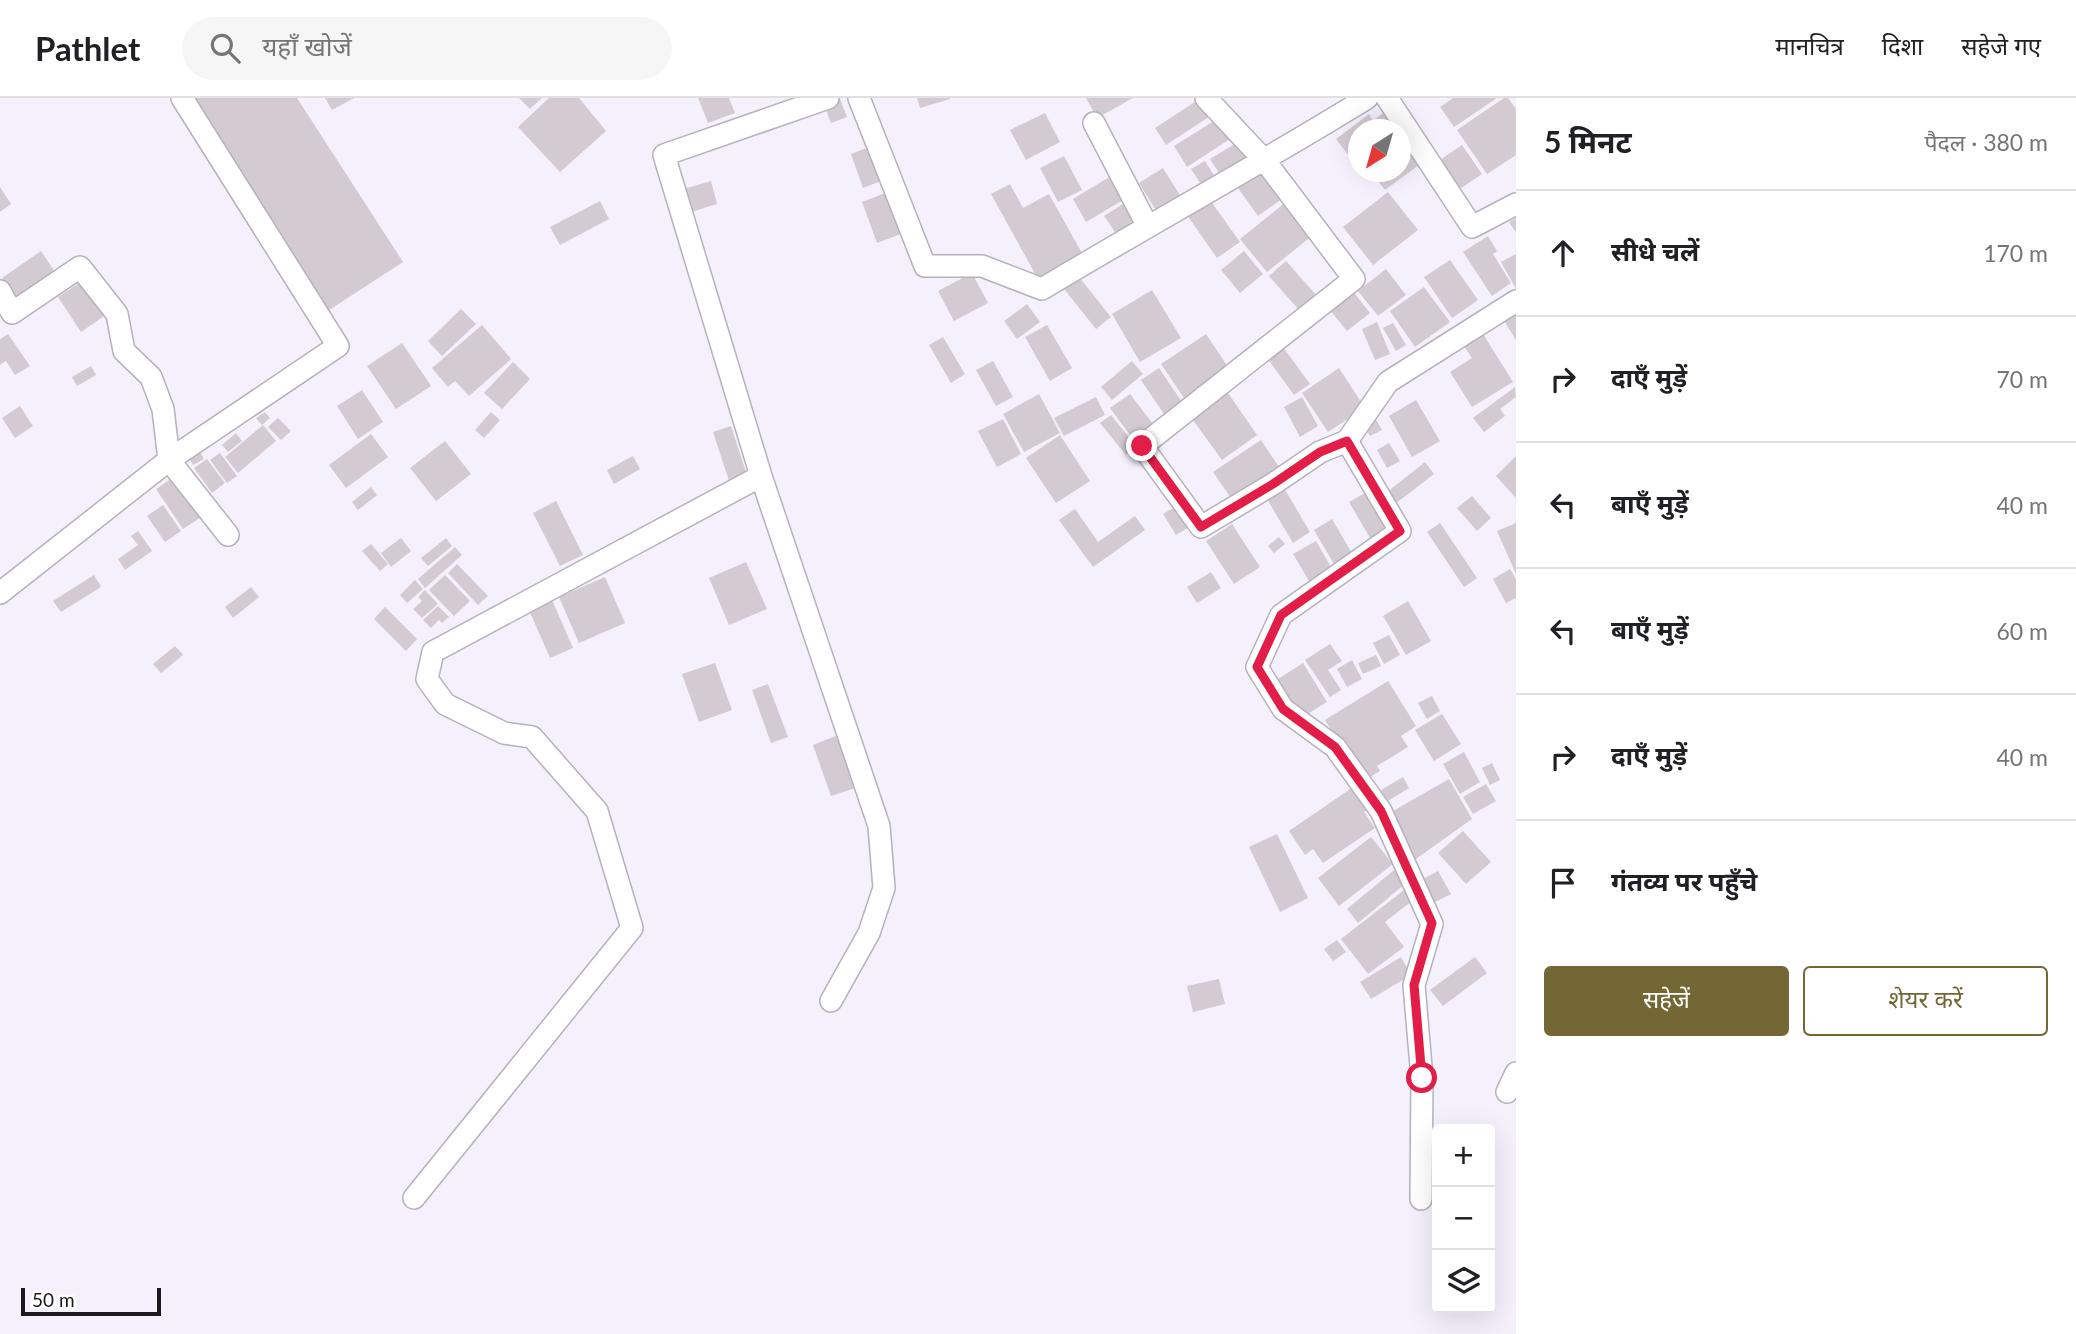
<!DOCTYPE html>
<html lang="hi">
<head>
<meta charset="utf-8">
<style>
  :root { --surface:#fff; --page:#f6f6f6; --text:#202124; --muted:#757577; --line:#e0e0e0; --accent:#736835 }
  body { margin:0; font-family:Lato,"Noto Sans Devanagari",sans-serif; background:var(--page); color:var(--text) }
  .controls { position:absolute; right:21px; bottom:21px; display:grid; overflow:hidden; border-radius:7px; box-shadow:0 7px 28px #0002 }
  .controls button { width:63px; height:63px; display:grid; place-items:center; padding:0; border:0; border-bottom:2px solid var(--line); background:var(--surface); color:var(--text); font:35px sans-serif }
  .compass { position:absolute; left:1348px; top:21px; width:63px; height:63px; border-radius:50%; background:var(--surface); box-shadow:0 7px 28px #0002; rotate:217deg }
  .scale { position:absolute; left:21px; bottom:18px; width:140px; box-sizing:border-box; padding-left:7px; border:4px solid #1a191d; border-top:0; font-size:19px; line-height:24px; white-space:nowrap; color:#1a191d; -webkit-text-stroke:5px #fff; paint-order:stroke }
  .stop { position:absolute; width:21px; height:21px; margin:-16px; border:5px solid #e11d48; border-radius:50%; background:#fff }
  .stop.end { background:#e11d48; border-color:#fff; box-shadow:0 2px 7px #0008 }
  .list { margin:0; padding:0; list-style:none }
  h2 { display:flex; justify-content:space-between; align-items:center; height:91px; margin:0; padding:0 28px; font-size:30px }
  h2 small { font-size:23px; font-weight:400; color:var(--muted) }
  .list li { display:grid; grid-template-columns:46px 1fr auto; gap:21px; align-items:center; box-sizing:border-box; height:126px; padding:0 28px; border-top:2px solid var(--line) }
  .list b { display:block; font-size:26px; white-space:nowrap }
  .list em { font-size:23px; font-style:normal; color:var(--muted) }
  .actions { display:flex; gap:14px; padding:21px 28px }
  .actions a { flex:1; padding:16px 0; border:2px solid var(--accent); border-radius:7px; text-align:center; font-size:24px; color:var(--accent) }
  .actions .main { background:var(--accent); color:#fff }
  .icon { flex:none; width:38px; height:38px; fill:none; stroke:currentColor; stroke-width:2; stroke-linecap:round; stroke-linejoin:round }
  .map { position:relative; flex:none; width:1516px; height:1236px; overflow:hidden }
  header { display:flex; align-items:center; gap:42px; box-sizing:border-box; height:98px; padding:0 35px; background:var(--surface); border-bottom:2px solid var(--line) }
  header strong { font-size:33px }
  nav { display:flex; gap:38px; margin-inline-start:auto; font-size:24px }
  .search { width:490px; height:63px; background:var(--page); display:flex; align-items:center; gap:18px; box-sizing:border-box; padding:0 24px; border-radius:38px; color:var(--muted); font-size:26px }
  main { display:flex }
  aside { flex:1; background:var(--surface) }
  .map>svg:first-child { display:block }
  .building { fill:#d4cad2 }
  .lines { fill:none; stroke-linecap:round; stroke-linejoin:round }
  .street-casing { stroke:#b5b2bc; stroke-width:24 }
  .street { stroke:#fff; stroke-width:21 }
  .route { stroke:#e11d48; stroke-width:9 }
</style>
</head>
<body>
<header>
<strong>Pathlet</strong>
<div class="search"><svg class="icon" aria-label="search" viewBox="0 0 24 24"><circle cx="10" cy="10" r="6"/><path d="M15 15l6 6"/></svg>यहाँ खोजें</div>
<nav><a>मानचित्र</a><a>दिशा</a><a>सहेजे गए</a></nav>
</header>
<main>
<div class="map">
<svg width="1516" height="1236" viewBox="0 0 1516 1236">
  <rect width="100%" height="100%" fill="#f4f0fc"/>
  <path class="building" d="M188,0h109l106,164 -77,50z
    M325,0h29l-22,12z
    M519,0h23l-12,11z
    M549,0h30l27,33 -46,41 -42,-45z
    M698,0h31l6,15 -27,10z
    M917,0h33v1l-30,9z
    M1086,0h47l-36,20z
    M1453,0h44l-43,29 -14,-20z
    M1504,0h4l8,11v46l-29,19 -30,-44z
    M840,1l7,18 -16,6 -7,-18z
    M1198,2l11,17 -43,28 -11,-17z
    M1384,14l14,18h-40v38l-22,-29 33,-25 4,7z
    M1045,15l15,29 -34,18 -16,-30z
    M1217,21l13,20 -43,28 -13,-21z
    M1400,35l23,29 -38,28 -14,-18h29z
    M1238,44l12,20 -27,17 -13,-20z
    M1462,47l20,29 -25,17 -20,-29z
    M869,49l12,34 -18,7 -12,-34z
    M1064,58l18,34 -24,12 -18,-34z
    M1205,63l10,16 -13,9 -11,-17z
    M1163,70l18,29 -24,15 -18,-29z
    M1262,73l20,28 -24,17 -20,-28z
    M1111,78l14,23 -39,23 -13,-23z
    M711,83l6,23 -26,8 -7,-23z
    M1010,86l13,24 26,-14 34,61 -45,24 -47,-85z
    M0,89l11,17 -11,8z
    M1388,94l30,38 -45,35 -30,-38z
    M885,95l16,41 -24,9 -15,-41z
    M1210,102l30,42 -23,16 -30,-43z
    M600,103l9,18 -49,26 -10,-18z
    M1126,104l13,19 -22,14 -13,-19z
    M1286,104l27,33 -46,37 -27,-33z
    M1516,120v15l-7,-11z
    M1488,138l9,15 -4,3 18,29 -19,13 -29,-44z
    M41,153l16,24 -38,26 -17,-23z
    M1244,153l19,23 -23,19 -19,-23z
    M1516,156v35l-15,-27z
    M1450,162l28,40 -26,18 -28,-41z
    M1286,163l31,35 -17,15 -31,-35z
    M1386,171l20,26 -28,21 -20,-25z
    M972,175l16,30 -34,18 -16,-30z
    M1079,179l32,40 -15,12 -32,-40z
    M81,184l23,34 -23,16 -23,-35z
    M1424,189l26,35 -35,25 -25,-36z
    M1152,192l29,48 -41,24 -28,-48z
    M1352,192l18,23 -23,18 -18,-22z
    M1027,206l13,18 -23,17 -13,-18z
    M461,211l15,15 -34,32 -14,-15z
    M1516,213v29l-13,-21z
    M1377,224l13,32 -15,6 -13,-31z
    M1393,225l13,22 -10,6 -13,-23z
    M482,227l29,34 -42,37 -14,-15 -7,6 -16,-19z
    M1047,227l25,43 -22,13 -25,-44z
    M8,236l22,32 -15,9 -9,-14 -6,4v-26z
    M1206,236l22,33 -44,31 -23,-34z
    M1483,236l30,48 -41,25 -22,-35 22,-14 -8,-12z
    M943,239l22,37 -14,9 -22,-38z
    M402,245l29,43 -35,23 -29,-43z
    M1283,249l27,37 -16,11 -27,-37z
    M993,263l20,36 -17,9 -20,-36z
    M1132,263l11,13 -31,26 -11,-13z
    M513,264l17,17 -28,30 -18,-16z
    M91,268l5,9 -19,11 -5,-9z
    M1159,270l23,34 -18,12 -23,-34z
    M1339,270l26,40 -37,24 -26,-39z
    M1515,289l1,10 -16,12 5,7 -21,16 -11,-14z
    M362,292l21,32 -25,17 -21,-33z
    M1226,292l31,45 -35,25 -32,-44z
    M1039,296l21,39 -36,19 -21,-38z
    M1130,296l23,30 -20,15 -23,-31z
    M1096,299l9,18 -41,21 -10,-18z
    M1302,299l16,29 -18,11 -16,-30z
    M1416,302l24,41 -28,16 -23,-41z
    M20,308l13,20 -18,12 -13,-20z
    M265,314l5,6 -8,7 -6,-7z
    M491,314l9,8 -16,18 -9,-8z
    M1111,317l25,31 -10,9 -26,-32z
    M278,320l13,13 -10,9 -13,-13z
    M1375,320l7,12 -12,6 -7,-11z
    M1003,321l18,35 -24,13 -19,-36z
    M263,327l13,16 -38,32 -13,-16z
    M731,328l17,52 -18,6 -17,-52z
    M236,335l6,8 -14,11 -6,-7z
    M371,336l17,23 -42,31 -17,-23z
    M1060,337l30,46 -34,22 -30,-45z
    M1261,342l20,30 -48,31 -20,-29z
    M445,343l26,33 -35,27 -26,-33z
    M1389,345l11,18 -13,7 -10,-18z
    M199,352l5,9 -11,6 -5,-9z
    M220,355l17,23 -10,7 -17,-23z
    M633,358l7,13 -26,15 -7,-14z
    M1516,358v42l-20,-22z
    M207,361l18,24 -13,10 -18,-25z
    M1425,364l9,12 -39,30 -9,-11z
    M174,379l27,40 -18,12 -27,-40z
    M371,389l6,8 -19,15 -6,-8z
    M1284,390l26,44 -17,11 -26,-44z
    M1367,394l23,41 -17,10 -24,-41z
    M1472,398l19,22 -14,13 -20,-23z
    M556,403l27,54 -23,11 -27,-53z
    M163,407l18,26 -16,11 -18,-26z
    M1178,407l13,21 -15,9 -13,-21z
    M1075,411l23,33 37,-26 10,14 -52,37 -34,-47z
    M1332,421l24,41 -18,11 -24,-41z
    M1440,425l37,55 -13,9 -37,-55z
    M1516,425v51l-19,-43z
    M1232,426l28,43 -26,17 -28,-43z
    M138,433l14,20 -27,19 -7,-11 20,-14 -7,-9z
    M1279,439l6,7 -11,9 -6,-7z
    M401,440l10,13 -20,16 -10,-14z
    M446,440l6,8 -24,20 -7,-8z
    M1316,443l18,31 -22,14 -19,-32z
    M371,446l17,20 -8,7 -18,-20z
    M455,449l7,8 -37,33 -7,-9z
    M746,464l21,47 -38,16 -20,-47z
    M457,466l31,32 -10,9 -30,-32z
    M1510,471l6,10v19l-10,5 -13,-24z
    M1211,474l10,16 -24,15 -10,-16z
    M94,477l7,12 -40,25 -8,-11z
    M445,477l25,26 -16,15 -25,-26z
    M605,479l20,46 -46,20 -20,-46z
    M415,482l8,9 -16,14 -7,-8z
    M251,489l8,10 -26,21 -8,-11z
    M425,492l13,14 -16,14 -9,-9 9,-8 -4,-4z
    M552,502l21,48 -23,10 -21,-48z
    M1408,503l23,40 -25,14 -23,-39z
    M438,508l11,11 -7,6 -3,-3 -8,8 -8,-8z
    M385,509l32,32 -11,12 -32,-32z
    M1389,537l11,20 -16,9 -11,-21z
    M1330,546l12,17 -14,9 13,20 -11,7 -25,-37z
    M175,548l8,9 -22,18 -8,-9z
    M1376,557l5,11 -18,8 -5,-11z
    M1352,562l10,19 -15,8 -10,-18z
    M715,565l17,47 -33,12 -17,-48z
    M1303,565l24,39 -26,16 -23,-39z
    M1388,583l28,45 -15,10 7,11 -31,19 3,5 -17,10 -38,-61z
    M768,586l20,53 -17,6 -19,-53z
    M1432,598l8,15 -13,8 -9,-16z
    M1442,616l19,30 -27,17 -19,-31z
    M836,638l19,52 -24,8 -18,-51z
    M1464,654l16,30 -20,12 -17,-30z
    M1492,665l8,17 -10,5 -8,-17z
    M1403,679l6,11 -21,13 -7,-11z
    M1449,681l23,40 -59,42 -27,-46z
    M1486,686l10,17 -23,13 -10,-17z
    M1356,687l15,22 -7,5 11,16 -52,35 -10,-14 -8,6 -16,-24z
    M1463,733l28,31 -25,22 -28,-31z
    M1277,736l31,64 -28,14 -31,-65z
    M1371,739l22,27 -54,42 -21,-28z
    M1394,772l11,14 -47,39 -11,-14z
    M1438,773l13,23 -22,11 -12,-23z
    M1404,792l8,11 -27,21 19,25 -36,27 -27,-35z
    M1337,842l9,12 -13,9 -9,-12z
    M1401,859l10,18 -40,24 -11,-17z
    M1475,859l12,16 -44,33 -13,-16z
    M1219,881l6,25 -32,8 -6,-26z"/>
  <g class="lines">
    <defs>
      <path id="street" d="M859,0l66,168h57l60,23c108,-65 218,-125 325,-191
        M1206,0l59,63 89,118 -212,167 59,81 72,-43 47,-32 27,-11 53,90 -119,84 -24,52 26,42 52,38 46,64 51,113 -18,61 8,93 -1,121
        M1387,0l85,129 44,-23
        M1094,25l53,102
        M0,193l12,22 68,-46 37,47 7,37 27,26 12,32 6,51 59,75
        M1347,343l41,-59 128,-81
        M761,378l118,350 5,62 -15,45 -38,68
        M0,495l169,-133 169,-114 -156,-248
        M1507,994l9,-19
        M414,1100l218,-270 -35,-117 -65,-74 -28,-4 -59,-29 -18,-25 6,-27 328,-176 -97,-321 164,-57"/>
    </defs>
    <use href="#street" class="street-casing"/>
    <use href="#street" class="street"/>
  </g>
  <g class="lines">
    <path class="route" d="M1142,348l59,81 72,-43 47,-32 27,-11 53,90 -119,84 -24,52 26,42 52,38 46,64 51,112 -18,62 8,93"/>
  </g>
</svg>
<div class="controls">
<button>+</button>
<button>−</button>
<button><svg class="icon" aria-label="layers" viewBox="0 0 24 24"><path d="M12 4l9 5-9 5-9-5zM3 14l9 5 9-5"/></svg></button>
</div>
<svg class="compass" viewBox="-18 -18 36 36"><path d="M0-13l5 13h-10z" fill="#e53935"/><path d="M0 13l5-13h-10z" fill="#757577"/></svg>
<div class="scale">50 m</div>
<div class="stop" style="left:1422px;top:980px"></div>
<div class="stop end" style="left:1142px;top:348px"></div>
</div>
<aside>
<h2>5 मिनट<small>पैदल · 380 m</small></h2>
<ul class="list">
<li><svg class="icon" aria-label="ahead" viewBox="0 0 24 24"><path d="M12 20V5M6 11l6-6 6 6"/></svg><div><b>सीधे चलें</b></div><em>170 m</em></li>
<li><svg class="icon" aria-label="right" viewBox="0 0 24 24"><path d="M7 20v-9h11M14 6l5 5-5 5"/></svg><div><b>दाएँ मुड़ें</b></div><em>70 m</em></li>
<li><svg class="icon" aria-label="left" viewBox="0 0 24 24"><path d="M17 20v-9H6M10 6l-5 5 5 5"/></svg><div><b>बाएँ मुड़ें</b></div><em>40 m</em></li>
<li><svg class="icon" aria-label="left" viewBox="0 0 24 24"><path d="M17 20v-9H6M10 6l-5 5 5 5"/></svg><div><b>बाएँ मुड़ें</b></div><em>60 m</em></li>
<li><svg class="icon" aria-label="right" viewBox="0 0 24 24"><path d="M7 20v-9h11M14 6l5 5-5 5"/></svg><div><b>दाएँ मुड़ें</b></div><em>40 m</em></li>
<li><svg class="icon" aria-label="arrive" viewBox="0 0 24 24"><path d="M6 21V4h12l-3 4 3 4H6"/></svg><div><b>गंतव्य पर पहुँचे</b></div></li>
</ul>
<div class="actions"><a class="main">सहेजें</a><a>शेयर करें</a></div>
</aside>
</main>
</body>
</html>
